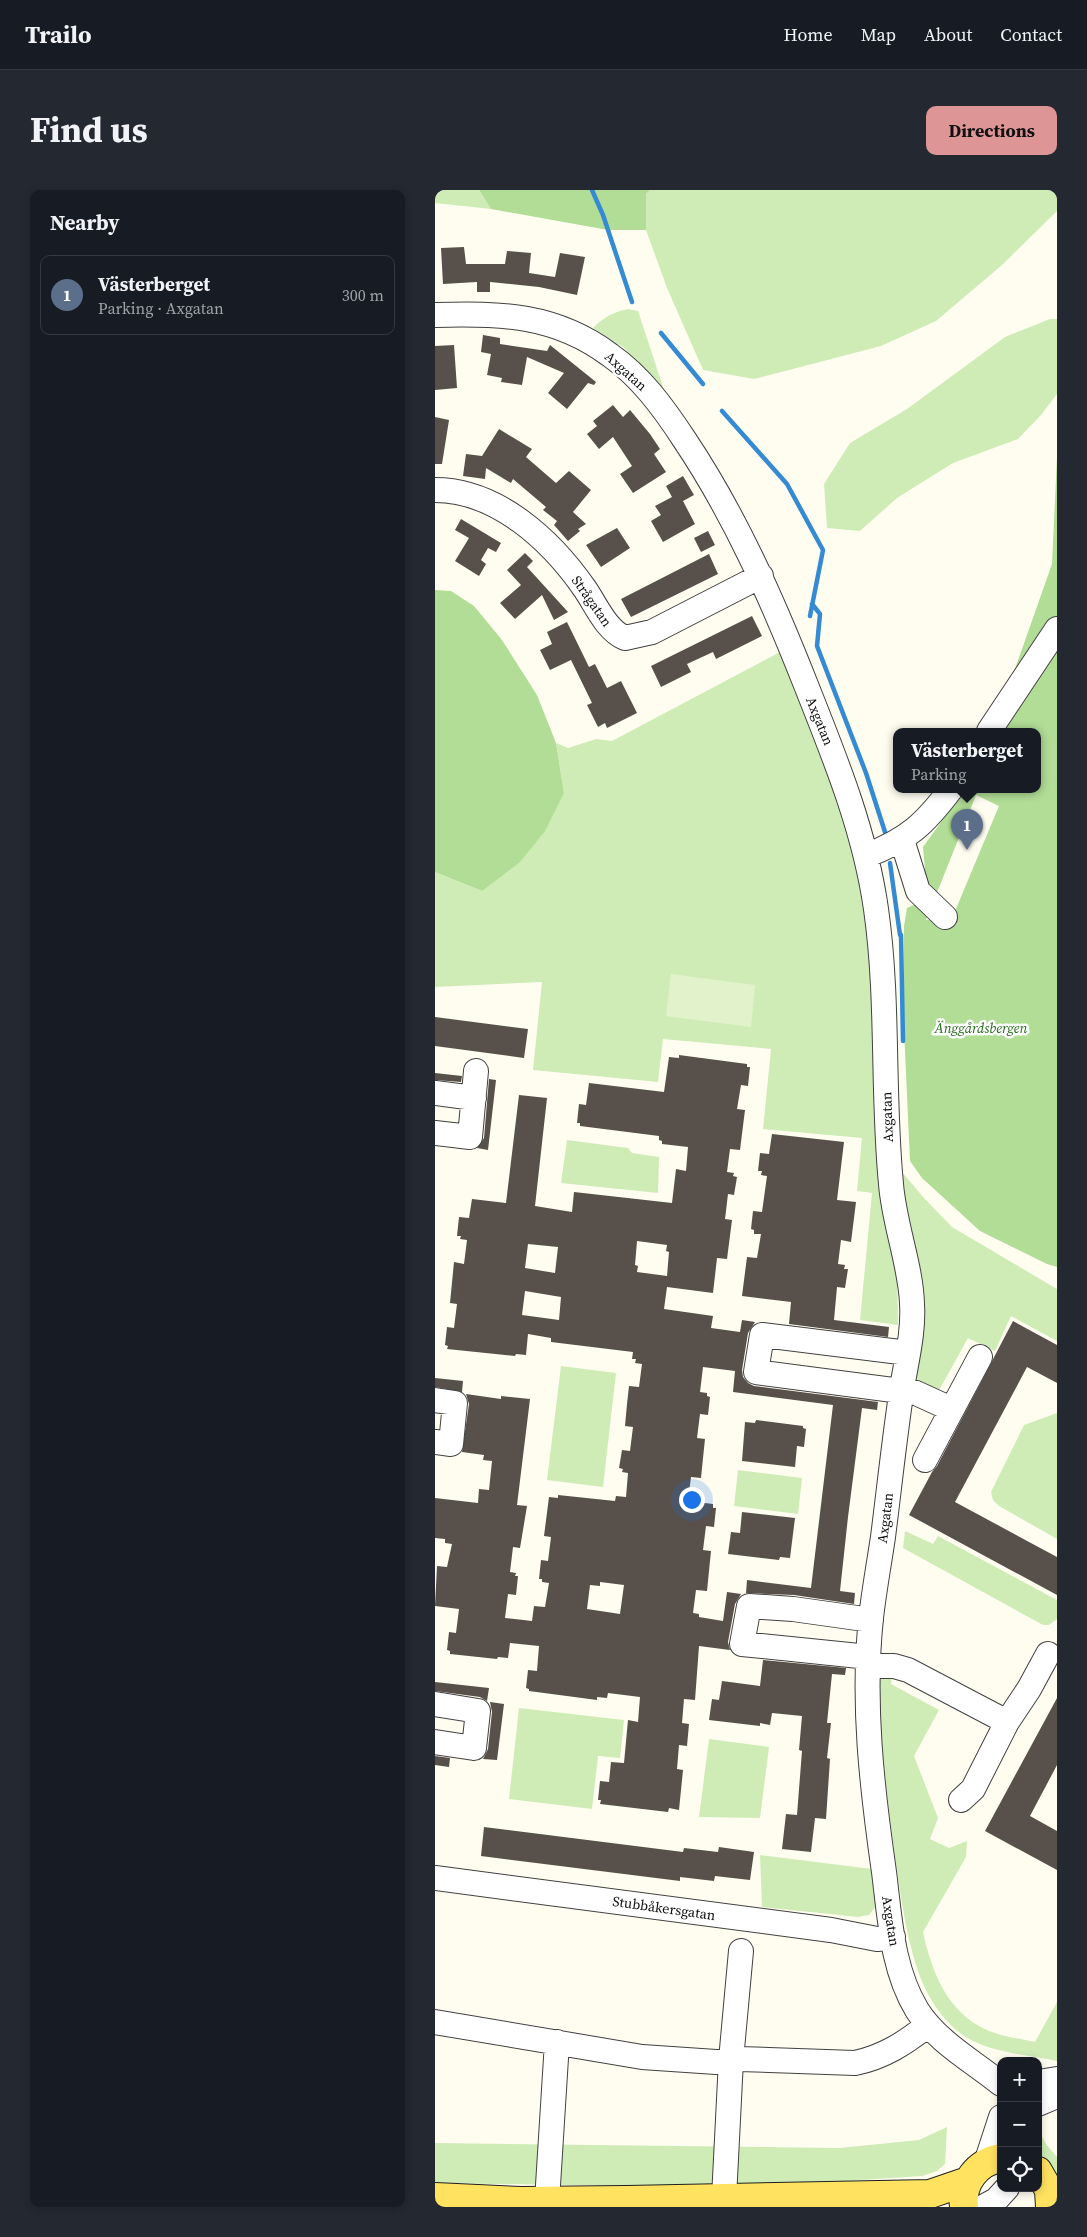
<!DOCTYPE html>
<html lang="en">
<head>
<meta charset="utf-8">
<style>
  :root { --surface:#171b24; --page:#242831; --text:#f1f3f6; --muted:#9ea1a6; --line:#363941; --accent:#de9595 }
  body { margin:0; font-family:"Source Serif 4",serif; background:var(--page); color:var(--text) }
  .controls { position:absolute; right:15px; bottom:15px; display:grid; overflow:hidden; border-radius:10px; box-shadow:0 2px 8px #0003 }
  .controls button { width:45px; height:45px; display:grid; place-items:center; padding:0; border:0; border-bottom:1px solid var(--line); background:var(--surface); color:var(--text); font:25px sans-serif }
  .you { position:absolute; left:256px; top:1309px; width:18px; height:18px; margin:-12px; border:4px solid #fff; border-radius:50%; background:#1a73e8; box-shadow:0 0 0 8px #1a73e833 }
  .badge { display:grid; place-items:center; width:32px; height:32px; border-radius:50%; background:var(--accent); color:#fff; font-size:16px; font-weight:700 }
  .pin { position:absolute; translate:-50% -41px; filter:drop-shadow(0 1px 2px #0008) }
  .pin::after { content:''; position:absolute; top:26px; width:18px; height:15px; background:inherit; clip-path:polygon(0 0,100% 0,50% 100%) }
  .popup { position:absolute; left:458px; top:538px; width:148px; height:65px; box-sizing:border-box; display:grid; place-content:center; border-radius:10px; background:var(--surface); filter:drop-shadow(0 1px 4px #0005); font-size:16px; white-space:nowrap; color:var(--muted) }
  .popup b { font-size:19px; color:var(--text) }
  .popup::after { content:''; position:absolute; left:50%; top:100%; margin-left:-10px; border:10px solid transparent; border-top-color:var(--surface) }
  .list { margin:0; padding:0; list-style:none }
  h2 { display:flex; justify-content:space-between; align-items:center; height:65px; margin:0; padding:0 20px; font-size:21px }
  h2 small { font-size:16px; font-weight:400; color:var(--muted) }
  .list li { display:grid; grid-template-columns:32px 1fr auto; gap:15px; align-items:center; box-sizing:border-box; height:80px; margin:0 10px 10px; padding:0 10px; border:1px solid var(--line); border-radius:10px }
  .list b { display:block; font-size:19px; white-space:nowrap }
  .list p { margin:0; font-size:16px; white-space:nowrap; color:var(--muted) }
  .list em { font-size:16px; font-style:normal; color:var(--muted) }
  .icon { flex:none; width:28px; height:28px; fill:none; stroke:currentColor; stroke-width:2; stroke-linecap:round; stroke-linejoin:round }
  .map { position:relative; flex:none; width:622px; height:2017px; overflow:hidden; border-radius:10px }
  header { display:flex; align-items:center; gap:30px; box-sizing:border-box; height:70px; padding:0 25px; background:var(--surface); border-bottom:1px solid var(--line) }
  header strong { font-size:24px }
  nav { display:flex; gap:28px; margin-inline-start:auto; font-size:18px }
  .intro { display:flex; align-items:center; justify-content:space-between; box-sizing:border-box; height:120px; padding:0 30px }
  h1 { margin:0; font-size:35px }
  .button { padding:12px 22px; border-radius:10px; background:var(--accent); color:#111; font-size:18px; font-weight:700 }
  main { display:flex; gap:30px; padding:0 30px }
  aside { flex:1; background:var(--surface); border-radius:10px; box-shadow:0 2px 8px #0003 }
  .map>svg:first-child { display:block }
  .green { fill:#cfecb7 }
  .forest { fill:#b1dd96; fill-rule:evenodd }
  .pitch { fill:#e2f2ca }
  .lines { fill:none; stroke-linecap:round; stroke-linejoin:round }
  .stream { stroke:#358ad4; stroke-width:4.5 }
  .building { fill:#58504a; fill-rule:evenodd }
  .minor-casing { stroke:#414141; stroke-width:26 }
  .major-casing { stroke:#1f1f1f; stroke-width:30 }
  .minor { stroke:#fff; stroke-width:24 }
  .major { stroke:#ffe260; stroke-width:28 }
  .labels { text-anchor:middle; stroke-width:5; stroke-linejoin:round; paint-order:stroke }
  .street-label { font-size:14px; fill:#0e0e0e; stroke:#fff }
  .park-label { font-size:14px; font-style:italic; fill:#266a1b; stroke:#fff }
</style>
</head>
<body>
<header>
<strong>Trailo</strong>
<nav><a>Home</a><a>Map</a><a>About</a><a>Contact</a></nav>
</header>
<div class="intro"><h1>Find us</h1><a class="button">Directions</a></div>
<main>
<aside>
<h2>Nearby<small></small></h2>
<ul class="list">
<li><span class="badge" style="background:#5c6f8a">1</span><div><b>Västerberget</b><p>Parking · Axgatan</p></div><em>300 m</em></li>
</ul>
</aside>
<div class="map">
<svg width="622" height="2017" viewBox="0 0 622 2017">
  <rect width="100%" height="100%" fill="#fffdf0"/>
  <path class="green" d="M0,0h44l12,19 -56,-6z
    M215,0h407v21l-55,54 -66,56 -55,25 -127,33 -51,-9 -36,-82 -21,-58v-36z
    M193,119l10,2 29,88 -13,-18 -31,-34 -30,-19c11,-11 20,-16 35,-19z
    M615,129h7v75l-16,21 -23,24 -65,24 -56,35 -37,33 -33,-3 -3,-44 26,-41 57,-34 98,-72z
    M347,461l65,170 20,106 30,343 1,55 -38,-5 12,-127 -15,-2 5,-53 -99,-9 8,-80 -108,-10 -5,43 -125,-12 9,-88 -107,5v-115l47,19 82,-98 -8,-50 12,5 28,-9 16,2z
    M132,950l61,8 4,5 27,4 -1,36 -97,-10z
    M460,974l29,34 28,29 105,62v52l-46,-25 -16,35 -27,-13 -31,56 -16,-8 -6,-7z
    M126,1176l55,7 -13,114 -56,-7z
    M622,1223v126l-58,-33 -6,-6 -2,-8 33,-67z
    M303,1280l64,8 -4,36 -64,-8z
    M470,1341l28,13 5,-8 119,64v19l-8,6h-6l-140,-77z
    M457,1483l-1,11 48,26 -25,46 24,62 -8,21 19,9 18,-7 -1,16 -43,75c10,46 28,89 78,103 11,3 23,4 34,7l22,-40v59c-29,-6 -62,-8 -88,-22 -23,-13 -41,-40 -50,-65 -11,-31 -16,-64 -21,-96 -9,-60 -15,-120 -21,-180 1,-14 0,-21 15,-25z
    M84,1518l105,12 -4,38 -22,-2 -6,53 -83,-10z
    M274,1549l60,8 -9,71 -61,-1z
    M325,1665l112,14 6,35 -9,11 -11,2 -96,-10z
    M512,1937l-2,37 -8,7 -15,5 -152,10 -75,1 -260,-4v-40l404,5 80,-8z
    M603,1939l8,15 11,13v18c-25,-15 -19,-19 -19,-46z"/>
  <path class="forest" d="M44,0h171l-4,4v36h-38l-117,-21z
    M622,267v810l-10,-3 -67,-33 -58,-53 -12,-17 -6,-132v-103l3,-18 15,-7 5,-8 -4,-46 42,-58h72v-58h-44l59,-167zM541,605l23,11 -46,110 -27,4z
    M0,400l16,1 23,15 28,34 35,55 19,48 8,50 -19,38 -25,31 -38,29 -47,-19z"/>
  <path class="pitch" d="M236,784l84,11 -4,42 -85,-11z"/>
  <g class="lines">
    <path class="stream" d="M157,0l11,25 29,87
      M226,143l42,51
      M287,221l65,73 36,66 -13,66
      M377,414l8,10 -3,32 49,127 19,59
      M455,673l10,72
      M466,745l2,106"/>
  </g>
  <path class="building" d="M29,57l2,17h39l2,-13 24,2 -2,20 26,4 5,-24 25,4 -8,38 -38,-8 -49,-5v10h-13v-10l-34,2 -2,-36z
    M48,145l17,3v6l47,7 3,-6 46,37 -2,3 -6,-2 -21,26 -19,-16 16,-20 -37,-16 -5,28 -21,-3 1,-4 -15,-3 4,-21 -10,-2z
    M19,155l3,43 -22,2v-44z
    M178,215l10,12 7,-7 20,24 10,15 -6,5 12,18 -33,21 -13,-19 12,-8 -19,-29 -14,12 -12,-15 10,-8 -4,-5z
    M0,227l14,3 -7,44h-7z
    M64,239l33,20 -6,8 30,26 13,-12 22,19 -18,22 13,12 -8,5 2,2 -12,10 -14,-16 3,-4 -14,-11 3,-3 -33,-28 -2,4 -25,-15 -1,11 -22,-3 3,-22 16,2z
    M248,286l11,19 -11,6 12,23 -32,18 -12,-21 10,-6 -6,-9 17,-9 -6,-11z
    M26,329l40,24 -5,9 -8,-4 -7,12 5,4 -7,12 -24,-15 14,-23 -14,-8z
    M182,338l13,20 -29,19 -15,-22z
    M273,341l7,14 -14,7 -7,-14z
    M90,363l8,8 -6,6 41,45 -14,8 -12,-25 -27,24 -15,-16 21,-18 -14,-15z
    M274,364l9,20 -87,43 -10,-18z
    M317,426l10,20 -46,23 -3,-7 -26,12 4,8 -30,15 -10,-21z
    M132,432l22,45 6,-3 12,24 14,-7 16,32 -30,15 -2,-5 -7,4 -11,-22 5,-2 -21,-43 -21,10 -10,-20 12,-6 -5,-12z
    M0,827l93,12 -4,29 -89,-12z
    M244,865l68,9v3h3l-2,19 -7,-1 -4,24 8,1 -5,40 -10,-1 -3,23 7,1 -1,3 4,1 -3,18 -6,-1 -3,25 7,1 -5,39 -10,-1 -4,35 -46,-6 -3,22 49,7 -2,12 29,4 2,-12 13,2 -7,11 -6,37 1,7 5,6 6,3 124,16 -1,8 -15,-2 -14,109 -8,74 15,2 -1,11 -60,-9 -48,-2 1,-13 64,8 22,-183 -100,-13 2,-21 -32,-4 -3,25 7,1v3l3,1 -2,18 -8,-1 -3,24 8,1 -2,19 -2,20 -10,-1 -3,24 25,3v4h3l-2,19 -8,-1 -3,24 8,1 -4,40 -11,-1 -3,23 6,1v3l24,4 4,-29 14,2 -6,10 -7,38 2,8 -31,-4 -4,54 -11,-1 -2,24 7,1 -2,22 -8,-1 -2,24 6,1 -4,40 -10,-2 -1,4 -68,-8 1,-4h-3l2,-19 9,1 2,-20 13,1 4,-43 10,2 2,-25 -32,-4 -1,5 -10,-1v3l-68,-9v-2l-3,-1 2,-18 9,1 2,-25 -29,-3 -2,15 -10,-1 -1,2 -47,-5v-3l-3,-1 2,-18 7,1 3,-24 -24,-3 2,-40 10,1 5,-23 -7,-1v-4l-10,-1v-40l43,5 1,-14 10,1 3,-29 -9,-1 1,-5 -22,-3 7,-48 -3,-10 35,5v-3l29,3 -13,106 10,1 -7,42 -7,-1 -3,25 6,1 -1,3h3l-2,19 -8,-1 -3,24 27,3 2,-15 11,1 4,-24 -7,-1v-3h-3l2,-19 7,1 3,-24 -7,-1 5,-39 9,1v-3l57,6 1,-5 10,1 2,-24 -6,-1 1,-3 -4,-1 3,-18 8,1 3,-24 -8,-1 2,-22 2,-18 10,1 3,-23 -7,-1 1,-4h-4l1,-7 -82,-10v-4l-23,-4 -2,21 -10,-1 -1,2 -68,-7 1,-3 -3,-1 2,-18 7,1 3,-24 -7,-1 4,-41 10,2 3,-24 -7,-1 1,-3h-4l2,-19 10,1 3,-19 34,4 13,-108 28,3 -12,108 37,6 2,-20 98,11 4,-34 10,2 2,-24 -26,-3v-3l-3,-1v-4l-79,-10v-3h-3l2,-19 7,1 3,-22 75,9 5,-35 10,1zM202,1051l30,4 -1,6 3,1 -2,24 -30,-4 1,-6 -3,-1zM93,1054l30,3 -3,26 -30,-5zM90,1101l36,6 -2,23 -37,-5zM165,1392l24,3 -4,29 -33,-5 3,-24 10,1z
    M0,883l27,3 -1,6 -26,-2z
    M54,889l7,1 -8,70 -11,-2 7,-10z
    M337,944l72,8 -7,58 19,2 -5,40 -10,-2 -3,24 7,1 -1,4h4l-3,19 -8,-1 -3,33 55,7 -1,10 -99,-13 2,-22 -49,-6 5,-39 10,1 4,-24h-7v-4l-3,-1 2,-18 9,1 5,-36 -6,-1 1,-4h-4l2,-18 9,1z
    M578,1131l44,24v38l-30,-16 -72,135 102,55v38l-148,-80 23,-43 5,-6z
    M0,1188l28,3 -1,11 -27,-5z
    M321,1230l47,6v2l3,1 -2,18 -7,-1 -2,21 -53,-6 3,-39 10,1z
    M307,1322l53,6 -5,40 -10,-1 -1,3 -51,-6 3,-22 9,1z
    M328,1470l83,8 -1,7 -13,-1 -5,49h4l-4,35 3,1 -4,60 -11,-1 -4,34 -29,-3 4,-35 11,1 5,-64 -3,-1 3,-34 -30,-3 -2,12 -10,-2v3l-51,-6 3,-21 7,1 3,-19 38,5z
    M0,1492l54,6 -2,13 -7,-4 -45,-6z
    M622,1508v67l-27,51 27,15v39l-72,-39z
    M55,1512l14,2 -7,56 -14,-1 5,-10 4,-37z
    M0,1566l15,2 -1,9 -14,-2z
    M49,1637l199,25 1,-4 34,4 1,-5 35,5 -4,28 -35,-4 -1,5 -34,-4v4l-199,-25z"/>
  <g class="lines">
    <defs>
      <path id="minor" d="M0,125c65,-2 120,-1 175,40 31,22 53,52 74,84 51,76 88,160 122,246 29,73 59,146 70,224 13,91 6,183 15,275 3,40 20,82 21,120 2,31 -7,61 -11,91 -7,47 -12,95 -18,142 -4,27 -9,54 -12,81 -9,85 1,170 13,254 6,47 8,97 33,138 20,32 56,51 84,74
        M0,300c62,0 116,50 150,99 11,16 21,41 40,49l27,-6 109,-56
        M554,541l68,-102
        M467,650l16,51 27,26
        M431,666c42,-17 58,-31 85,-67
        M0,903l39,5
        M0,943l35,4 6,-66
        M473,1163l-146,-18 -6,37 160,21 35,16
        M0,1210l20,3 -4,41 -16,-2
        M490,1270l55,-103
        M434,1467l-127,-13 7,-38 44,3 78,11
        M434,1476h25l14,4 99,52 -34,67 -12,11
        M0,1514l43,7 -4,37 -39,-6
        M572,1532l22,-33 19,-35
        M0,1688l396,52 46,9 16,-2
        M0,1832l207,35 74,5 23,-3 116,4c29,-6 50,-20 73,-38
        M603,1892l19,-3
        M603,1914l19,-8
        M551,1973l15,-46
        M289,2008l7,-138 10,-109
        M112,2011l10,-159
        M548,2017l13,-7 11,-12"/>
      <path id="major" d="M603,1981l11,19 1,17
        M0,2007l86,4 106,-1 303,-6 38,-13
        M529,2017c-3,-24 13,-45 37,-49"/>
    </defs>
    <use href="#minor" class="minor-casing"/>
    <use href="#major" class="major-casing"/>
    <use href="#minor" class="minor"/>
    <use href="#major" class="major"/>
  </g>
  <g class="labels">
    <g class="street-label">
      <text transform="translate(191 181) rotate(42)" y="5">Axgatan</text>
      <text transform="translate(157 411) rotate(55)" y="5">Strågatan</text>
      <text transform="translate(385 531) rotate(68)" y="5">Axgatan</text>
      <text transform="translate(452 927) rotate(-92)" y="5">Axgatan</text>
      <text transform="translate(450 1328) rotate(-83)" y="5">Axgatan</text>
      <text transform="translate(229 1718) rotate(8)" y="5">Stubbåkersgatan</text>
      <text transform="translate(456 1731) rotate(81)" y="5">Axgatan</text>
    </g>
    <g class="park-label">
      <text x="546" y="843">Änggårdsbergen</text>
    </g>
  </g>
</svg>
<div class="controls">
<button>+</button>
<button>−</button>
<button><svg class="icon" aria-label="locate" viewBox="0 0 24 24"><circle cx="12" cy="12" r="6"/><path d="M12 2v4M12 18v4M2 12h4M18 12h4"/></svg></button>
</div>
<div class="you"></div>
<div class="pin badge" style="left:532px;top:660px;background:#5c6f8a">1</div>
<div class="popup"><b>Västerberget</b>Parking</div>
</div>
</main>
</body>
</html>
